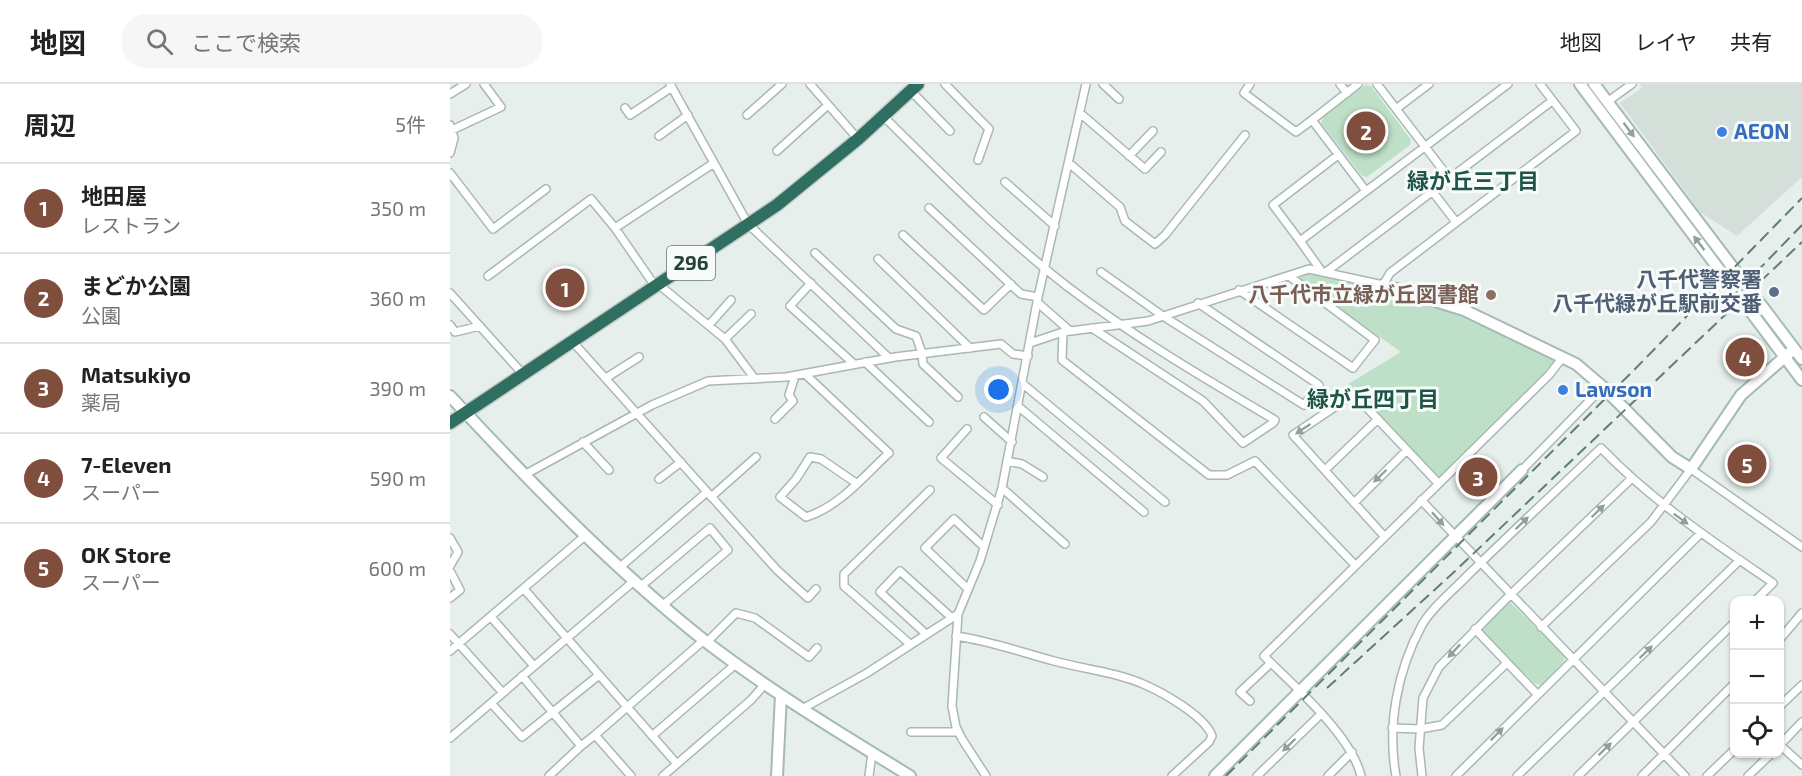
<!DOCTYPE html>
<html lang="ja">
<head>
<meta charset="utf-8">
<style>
  :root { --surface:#fff; --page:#f6f6f6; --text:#222; --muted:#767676; --line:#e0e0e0; --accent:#804e3d }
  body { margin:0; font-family:"Exo 2","Noto Sans JP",sans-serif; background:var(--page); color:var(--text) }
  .controls { position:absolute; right:18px; bottom:18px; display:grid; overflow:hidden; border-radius:12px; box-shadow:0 2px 4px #0004 }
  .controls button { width:54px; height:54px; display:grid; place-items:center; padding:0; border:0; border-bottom:2px solid var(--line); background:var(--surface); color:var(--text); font:30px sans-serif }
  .you { position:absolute; left:549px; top:306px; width:21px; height:21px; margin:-15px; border:4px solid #fff; border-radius:50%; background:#1a73e8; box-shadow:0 0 0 9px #1a73e833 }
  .badge { display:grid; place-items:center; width:39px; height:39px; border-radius:50%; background:var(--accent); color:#fff; font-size:20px; font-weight:700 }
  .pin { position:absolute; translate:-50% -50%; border:3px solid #fff; box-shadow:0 2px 6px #0006 }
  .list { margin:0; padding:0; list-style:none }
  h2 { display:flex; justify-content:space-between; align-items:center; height:78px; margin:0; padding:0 24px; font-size:26px }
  h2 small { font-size:20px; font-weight:400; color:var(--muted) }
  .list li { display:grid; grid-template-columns:39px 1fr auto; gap:18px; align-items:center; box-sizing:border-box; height:90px; padding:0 24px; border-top:2px solid var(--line) }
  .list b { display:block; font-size:22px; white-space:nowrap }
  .list p { margin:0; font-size:20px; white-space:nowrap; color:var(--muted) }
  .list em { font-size:20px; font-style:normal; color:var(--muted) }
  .icon { flex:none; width:33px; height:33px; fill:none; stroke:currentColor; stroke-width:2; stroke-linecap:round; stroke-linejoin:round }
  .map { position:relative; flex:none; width:1352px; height:692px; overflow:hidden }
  header { display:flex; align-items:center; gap:36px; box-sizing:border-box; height:84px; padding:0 30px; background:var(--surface); border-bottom:2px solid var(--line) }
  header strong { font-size:28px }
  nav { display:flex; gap:33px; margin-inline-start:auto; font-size:21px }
  .search { width:420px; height:54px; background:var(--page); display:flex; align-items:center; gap:15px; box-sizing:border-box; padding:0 21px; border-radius:24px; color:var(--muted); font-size:22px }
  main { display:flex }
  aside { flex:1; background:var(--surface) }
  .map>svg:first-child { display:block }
  .built { fill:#d4dfda }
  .green { fill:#bfe0c8 }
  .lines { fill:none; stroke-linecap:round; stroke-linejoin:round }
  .street-casing { stroke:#a8b8b2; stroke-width:10 }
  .secondary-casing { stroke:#a4bbb3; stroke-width:14 }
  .highway-casing { stroke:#c2cac8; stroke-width:15 }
  .street { stroke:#fff; stroke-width:7 }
  .secondary { stroke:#fff; stroke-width:10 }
  .highway { stroke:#2f6f62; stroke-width:12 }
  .rail { stroke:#5f7d75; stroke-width:2; stroke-dasharray:12 6; stroke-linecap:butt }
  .oneway { fill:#92a09c }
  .shop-dot { fill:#3f7fe0; stroke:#f7fbf9; stroke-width:2 }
  .service-dot { fill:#5c6f8a; stroke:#f7fbf9; stroke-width:2 }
  .education-dot { fill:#8d6e63; stroke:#f7fbf9; stroke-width:2 }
  .labels { text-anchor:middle; stroke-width:6; stroke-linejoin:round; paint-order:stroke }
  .shield { fill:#f7fbf9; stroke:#637a73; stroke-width:1.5 }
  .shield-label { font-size:20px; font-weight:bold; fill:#24423a }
  .shop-label { font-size:21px; font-weight:bold; fill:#366cbe; stroke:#f7fbf9; text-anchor:start }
  .service-label { font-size:21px; font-weight:bold; fill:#4e5e75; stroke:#f7fbf9; text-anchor:end }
  .education-label { font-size:21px; font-weight:bold; fill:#785e54; stroke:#f7fbf9; text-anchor:end }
  .neighbourhood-label { font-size:22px; font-weight:bold; fill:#1f5548; stroke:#f7fbf9 }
</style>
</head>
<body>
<header>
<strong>地図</strong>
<div class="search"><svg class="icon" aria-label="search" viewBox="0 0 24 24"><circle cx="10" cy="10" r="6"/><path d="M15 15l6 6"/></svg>ここで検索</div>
<nav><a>地図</a><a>レイヤ</a><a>共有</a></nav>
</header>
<main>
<aside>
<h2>周辺<small>5件</small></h2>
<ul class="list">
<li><span class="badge">1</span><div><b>地田屋</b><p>レストラン</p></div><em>350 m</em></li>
<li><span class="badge">2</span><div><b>まどか公園</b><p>公園</p></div><em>360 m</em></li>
<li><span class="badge">3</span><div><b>Matsukiyo</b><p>薬局</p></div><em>390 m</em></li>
<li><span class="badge">4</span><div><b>7-Eleven</b><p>スーパー</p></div><em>590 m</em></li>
<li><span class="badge">5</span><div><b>OK Store</b><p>スーパー</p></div><em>600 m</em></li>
</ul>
</aside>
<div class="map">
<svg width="1352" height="692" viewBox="0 0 1352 692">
  <rect width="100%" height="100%" fill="#e6efeb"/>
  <path class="built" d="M1190,0h162v93l-65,59 -37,-24 -80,-109 22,-15z"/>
  <path class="green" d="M915,1l6,1 40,54 -1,5 -43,32 -5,-1 -41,-53 3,-7z
    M862,189l26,2 126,35 99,47 -125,126 -90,-99 53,-32 -102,-72 2,-4z
    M1057,518l4,1 54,54 -2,5 -22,23 -7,-2 -51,-51 -1,-4z"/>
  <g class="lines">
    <defs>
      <path id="street" d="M220,0l78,140 141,134
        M360,0l48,55
        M495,0l44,45 -11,31
        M653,0l16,15
        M800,0l-6,9 52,39 16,-12 54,71
        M890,0l7,9
        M927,0l72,94
        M461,7l39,40
        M0,10l16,-10
        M1157,18l25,-18
        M175,24l5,7 42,-28
        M946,25l33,-25
        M630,29l65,56 16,-17
        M297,31l35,-31
        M434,33c59,58 118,119 184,170 66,50 136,91 207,133l-2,3 -30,20 -40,-42 -111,-73
        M862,36l46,-36
        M0,41l4,13 -4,15
        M2,46l49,-23 -17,-23
        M209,52l29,-21
        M327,67l51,-46
        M679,72l24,-25
        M619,79l51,44 5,14 30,23 10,-9 80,-100
        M0,89l43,56 53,-40
        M555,98l50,44
        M982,107l24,31
        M479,124l92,86 17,3
        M165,144l99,-65
        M453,151l81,75 27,-26
        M850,157l-27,-36 65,-50
        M365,169l81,76 20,7 6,17 1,11 35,33
        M428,175l92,89
        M870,185l-20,-28 208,-157
        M651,188l62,44 141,89 15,-20 -121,-82
        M876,188l226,-171
        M38,192l103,-77 24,29 40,58
        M361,199l-21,23 64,58
        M208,200l67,55 30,40
        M789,206l114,78 22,-28 -86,-64
        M0,209l72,80
        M587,218l33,29
        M0,241l5,7 25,-6
        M259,241l22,-25
        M613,248l-1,28 147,115h18l28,-14 100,104
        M275,255l26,-25
        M122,257l205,229 31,28 8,-9
        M580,259l33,-11 85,-11 161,-52 74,16 7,-12 186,-142 -36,-47
        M415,278l64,60
        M355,290l84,79c-24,22 -50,54 -83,64l-26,-20 16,-18 14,-22 11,2 35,24
        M156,294l33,-21
        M573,300l142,118
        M569,323l125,105
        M534,333l28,25
        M325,335l18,-18 -4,-6 6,-19
        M517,345l-26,29 57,47
        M133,358l26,28
        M557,377l15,3 21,13
        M875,386l53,-51
        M1072,386l81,-83
        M76,390l126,-69 56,-24 78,-4 109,-20 106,-13 12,10 15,2
        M209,395l22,-17
        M552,404l63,56
        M261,413l45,-40
        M971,416l264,276
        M904,419l53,-53
        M934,452l-91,-101 61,-41 84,89
        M0,454l8,14 -8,14
        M169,484l88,-76
        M0,487l10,19 -10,8
        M190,503l70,-59 18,22 -66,56
        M74,505l153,175
        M518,505l-43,-41 29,-29 30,28
        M41,533l43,49
        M1091,543l110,-105 40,-53 111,78
        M1025,545l62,65
        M0,550l53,59
        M476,550l-46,-42 20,-21 52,47
        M506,552c34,5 65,16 98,25 29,8 62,11 89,23 19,8 62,32 69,52l-3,6 -37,34
        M1330,555l22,-26
        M257,558l29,-29 19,5 54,39 8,-9
        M460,560l-66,-58v-12l86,-84
        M0,567l136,-116
        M72,592l59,70 14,-11 36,41
        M800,617l-10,-9 31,-29
        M41,619l31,34 77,-62
        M1330,622l22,-21
        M352,625l65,-36 91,-59
        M942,644l28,1 22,-4 65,-62
        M461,648h47
        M145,651l109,-95
        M202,652l85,-73
        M0,654l184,-157
        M1330,661l22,-23
        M1330,661l22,20
        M99,692l32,-30
        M213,692l88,-76 14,-16
        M419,692l3,-23
        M536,692l-24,-37 -6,-12 -4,-21 6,-92 22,-53 22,-73 36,-191 48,-213
        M807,692l63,-61
        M878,692l24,-24
        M911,692c-9,-40 -68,-91 -97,-120l285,-281 14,-18
        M946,692c-9,-50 1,-105 26,-151 10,-18 32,-35 46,-50 44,-43 89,-85 133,-127 51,53 111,93 172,135l-17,17
        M972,692l-3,-28 4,-50 16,-31 71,-72 121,-116
        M1006,692l245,-243
        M1067,692l223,-216
        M1128,692l156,-153
        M1192,692l92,-92
        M1257,692l27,-26
        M1298,692l23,-22"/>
      <path id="secondary" d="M1130,0l222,296
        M1144,0l208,275
        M933,201l81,25 112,54 27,23 69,70 19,12 50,-74 53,-46
        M0,312c80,86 163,172 255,245 65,50 135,92 205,135
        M327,692l4,-81
        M765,692l307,-306"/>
      <path id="highway" d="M0,339l327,-218 81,-66 60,-55"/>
    </defs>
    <use href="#street" class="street-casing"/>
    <use href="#secondary" class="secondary-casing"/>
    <use href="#highway" class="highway-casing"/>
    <use href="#street" class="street"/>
    <use href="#secondary" class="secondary"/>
    <use href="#highway" class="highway"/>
    <path class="rail" d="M1281,214l71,-73
      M877,604l126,-115 349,-331
      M776,692l409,-407 167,-171"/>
  </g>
  <defs><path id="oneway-solid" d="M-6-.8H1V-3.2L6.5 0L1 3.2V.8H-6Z" transform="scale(1.5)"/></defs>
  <g class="oneway">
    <use href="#oneway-solid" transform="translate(1179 46) rotate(53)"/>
    <use href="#oneway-solid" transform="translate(1249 159) rotate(-127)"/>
    <use href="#oneway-solid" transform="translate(853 345) rotate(146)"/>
    <use href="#oneway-solid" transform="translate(930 392) rotate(136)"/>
    <use href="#oneway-solid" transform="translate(1148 427) rotate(-44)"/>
    <use href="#oneway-solid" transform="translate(988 435) rotate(48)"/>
    <use href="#oneway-solid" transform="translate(1231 435) rotate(36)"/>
    <use href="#oneway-solid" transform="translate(1072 439) rotate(-44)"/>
    <use href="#oneway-solid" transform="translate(1004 567) rotate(133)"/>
    <use href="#oneway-solid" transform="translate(1196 568) rotate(-44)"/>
    <use href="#oneway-solid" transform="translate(1047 650) rotate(-45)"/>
    <use href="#oneway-solid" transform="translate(839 661) rotate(136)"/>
    <use href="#oneway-solid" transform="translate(1155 665) rotate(-44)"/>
  </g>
  <g class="shop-dot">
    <circle cx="1272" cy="48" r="6"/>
    <circle cx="1113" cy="306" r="6"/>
  </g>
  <circle class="service-dot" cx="1324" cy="208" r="6"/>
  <circle class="education-dot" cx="1041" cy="211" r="6"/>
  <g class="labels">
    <rect class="shield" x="217" y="162" width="48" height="34" rx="4.5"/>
    <g class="shield-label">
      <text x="241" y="186">296</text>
    </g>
    <g class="shop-label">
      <text x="1284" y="55">AEON</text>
      <text x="1125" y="313">Lawson</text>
    </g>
    <g class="service-label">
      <text x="1312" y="203">八千代警察署<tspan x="1312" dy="24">八千代緑が丘駅前交番</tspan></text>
    </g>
    <g class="education-label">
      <text x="1029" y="218">八千代市立緑が丘図書館</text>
    </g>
    <g class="neighbourhood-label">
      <text x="1023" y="105">緑が丘三丁目</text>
      <text x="923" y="323">緑が丘四丁目</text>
    </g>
  </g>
</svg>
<div class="controls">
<button>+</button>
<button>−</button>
<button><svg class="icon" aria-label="locate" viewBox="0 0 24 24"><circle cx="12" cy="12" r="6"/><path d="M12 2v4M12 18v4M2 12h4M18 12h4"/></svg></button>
</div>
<div class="you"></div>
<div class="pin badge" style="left:115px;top:204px">1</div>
<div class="pin badge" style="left:916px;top:47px">2</div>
<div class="pin badge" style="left:1028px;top:393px">3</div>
<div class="pin badge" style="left:1295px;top:273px">4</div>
<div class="pin badge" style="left:1297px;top:380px">5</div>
</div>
</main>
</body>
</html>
